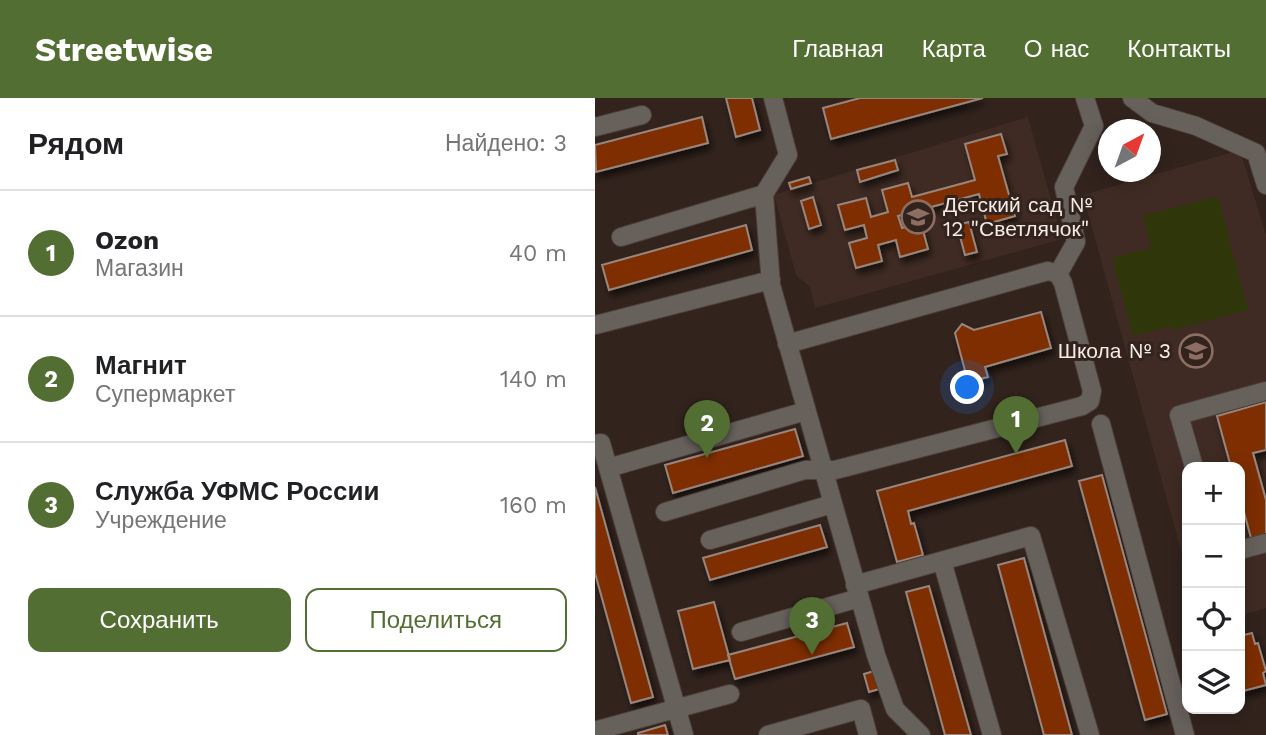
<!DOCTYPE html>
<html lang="ru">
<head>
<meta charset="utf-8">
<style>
  :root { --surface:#fff; --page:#f6f6f6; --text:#202124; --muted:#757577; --line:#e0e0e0; --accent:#526e32 }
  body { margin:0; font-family:"Work Sans",sans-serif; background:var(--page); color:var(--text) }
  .controls { position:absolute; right:21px; bottom:21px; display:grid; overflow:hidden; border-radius:14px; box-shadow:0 4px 18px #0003 }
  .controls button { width:63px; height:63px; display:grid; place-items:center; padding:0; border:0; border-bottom:2px solid var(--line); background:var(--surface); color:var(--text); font:35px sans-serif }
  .compass { position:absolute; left:503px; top:21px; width:63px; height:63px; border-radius:50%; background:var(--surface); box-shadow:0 4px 18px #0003; rotate:41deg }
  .you { position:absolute; left:373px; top:290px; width:24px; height:24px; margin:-18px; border:5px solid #fff; border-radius:50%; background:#1a73e8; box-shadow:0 0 0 10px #1a73e833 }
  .badge { display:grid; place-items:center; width:46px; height:46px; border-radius:50%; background:var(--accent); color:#fff; font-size:23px; font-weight:700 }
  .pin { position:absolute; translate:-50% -58px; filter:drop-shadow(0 2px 4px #0008) }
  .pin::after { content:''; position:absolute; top:37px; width:24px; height:21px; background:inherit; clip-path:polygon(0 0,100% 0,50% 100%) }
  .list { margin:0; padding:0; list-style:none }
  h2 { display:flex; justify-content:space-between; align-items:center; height:91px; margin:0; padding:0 28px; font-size:30px }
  h2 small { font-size:23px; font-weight:400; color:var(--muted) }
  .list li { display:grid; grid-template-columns:46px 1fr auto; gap:21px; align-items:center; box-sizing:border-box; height:126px; padding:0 28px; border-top:2px solid var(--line) }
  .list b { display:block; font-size:26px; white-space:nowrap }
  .list p { margin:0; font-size:23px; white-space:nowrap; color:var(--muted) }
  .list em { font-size:23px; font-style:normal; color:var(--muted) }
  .actions { display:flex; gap:14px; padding:21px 28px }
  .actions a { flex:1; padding:16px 0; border:2px solid var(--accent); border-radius:14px; text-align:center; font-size:24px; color:var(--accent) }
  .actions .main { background:var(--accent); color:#fff }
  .icon { flex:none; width:38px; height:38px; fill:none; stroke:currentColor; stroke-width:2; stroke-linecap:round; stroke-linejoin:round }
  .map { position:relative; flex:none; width:671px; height:637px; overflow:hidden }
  header { display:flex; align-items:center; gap:42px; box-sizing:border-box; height:98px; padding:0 35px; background:var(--accent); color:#fff }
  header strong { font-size:33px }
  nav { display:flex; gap:38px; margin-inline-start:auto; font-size:24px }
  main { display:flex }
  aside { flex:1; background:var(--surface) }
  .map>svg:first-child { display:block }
  .built { fill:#3f2b23 }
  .green { fill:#2f370a }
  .building { fill:#7e2f00; stroke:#97867e; stroke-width:2; filter:url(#shadow) }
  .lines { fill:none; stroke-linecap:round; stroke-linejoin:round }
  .minor-casing { stroke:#4d3f39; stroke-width:20 }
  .minor { stroke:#67615c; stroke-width:18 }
  .labels { text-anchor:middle; stroke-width:6; stroke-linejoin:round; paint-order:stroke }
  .poi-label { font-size:21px; fill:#f4eae6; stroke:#32231d; text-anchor:start }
</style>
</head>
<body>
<header>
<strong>Streetwise</strong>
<nav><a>Главная</a><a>Карта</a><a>О нас</a><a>Контакты</a></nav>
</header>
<main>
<aside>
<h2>Рядом<small>Найдено: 3</small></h2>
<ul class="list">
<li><span class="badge">1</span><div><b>Ozon</b><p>Магазин</p></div><em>40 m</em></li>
<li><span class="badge">2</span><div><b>Магнит</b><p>Супермаркет</p></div><em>140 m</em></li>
<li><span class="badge">3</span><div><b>Служба УФМС России</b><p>Учреждение</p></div><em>160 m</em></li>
</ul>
<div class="actions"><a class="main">Сохранить</a><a>Поделиться</a></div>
</aside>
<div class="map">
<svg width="671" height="637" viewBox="0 0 671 637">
  <defs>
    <filter id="shadow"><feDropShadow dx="3" dy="5.5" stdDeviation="3.5" flood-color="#0009"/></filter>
  </defs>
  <rect width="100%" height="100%" fill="#32231d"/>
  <path class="built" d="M433,19l34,122 -247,69 -5,-21 -14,-12 -22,-80z
    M645,52l26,85v373l-26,8v-149h-53v105l-104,-377z"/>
  <path class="green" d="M623,98l30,114 -76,20 -1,-4 -38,10 -21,-78 39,-10 -8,-32z"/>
  <path class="building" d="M131,0h26l8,32 -24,7z
    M265,0h123l-152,41 -8,-31z
    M107,19l6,26 -112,29 -1,-27z
    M406,36l6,20 -9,2 17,60 -28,8 -8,-30 -81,22 4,12 19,-5 7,26 -28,8 -4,-17 -18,5 4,16 -26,7 -7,-25 18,-5 -3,-13 -19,5 -7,-25 28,-7 5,19 17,-5 -6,-22 26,-7 4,14 63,-17 -10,-36z
    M300,62l3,10 -38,12 -3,-12z
    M214,79l2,6 -20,6 -2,-6z
    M218,99l8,28 -12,4 -8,-28z
    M374,124l8,30 -12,3 -8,-30z
    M151,127l6,25 -143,40 -7,-25z
    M446,214l10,36 -66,19 3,10 -20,5 -13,-49 7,-9 12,6z
    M671,304v48l-13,3 13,47v34l-15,4 -11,-41v-30h-9l-14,-51z
    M200,331l8,27 -130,37 -8,-28z
    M470,342l7,26 -164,45 3,13 3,-1 9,32 -26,7 -20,-71z
    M507,377l65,239 -22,6 -66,-239z
    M0,389l58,210 -22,6 -36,-130z
    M225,427l7,22 -117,33 -7,-22z
    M429,460l48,177h-28l-46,-170z
    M334,488l42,149h-26l-39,-143z
    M119,504l16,58 -37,9 -15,-58z
    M252,525l7,24 -119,32 -7,-24z
    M657,535l3,11 3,-1 8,28 -3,2 3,12 -23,6 -3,-10v-45z
    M279,573l5,18 -10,3 -5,-18z
    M70,627l3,10h-30v-2z"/>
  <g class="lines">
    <defs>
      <path id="minor" d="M178,0l15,57 -24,39 7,91 105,370 19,54 26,26
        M537,0l20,15 44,13 60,27 10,32
        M0,29l47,-12
        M26,139l143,-43
        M463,176l18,-32 -12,-55 30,-61 -9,-28
        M0,227l176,-45
        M506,326l84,311
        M0,346l6,-1 83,292
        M599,369l-15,-52 87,-24
        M13,370l198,-57
        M70,414l140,-42h30l247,-64 8,-5 2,-10 -29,-108 -5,-9 -10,-3 -261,73
        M115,442l122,-36
        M645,452l26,-7
        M347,463l50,174
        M260,487l176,-49 59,199
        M146,534l118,-34
        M3,632l132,-36
        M173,637l93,-26 7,26"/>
    </defs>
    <use href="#minor" class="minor-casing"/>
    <use href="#minor" class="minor"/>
  </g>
  <defs>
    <symbol id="school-ring" viewBox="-11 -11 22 22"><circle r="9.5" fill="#32231d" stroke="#8d6e63" stroke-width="1.5"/><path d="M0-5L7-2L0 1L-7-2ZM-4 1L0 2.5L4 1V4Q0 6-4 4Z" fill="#8d6e63"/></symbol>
  </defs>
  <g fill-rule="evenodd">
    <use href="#school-ring" x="304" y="100" width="38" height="38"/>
    <use href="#school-ring" x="582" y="234" width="38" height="38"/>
  </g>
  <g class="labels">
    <g class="poi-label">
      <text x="348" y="114">Детский сад №<tspan x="348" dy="24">12 "Светлячок"</tspan></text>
      <text x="576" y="260" text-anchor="end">Школа № 3</text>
    </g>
  </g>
</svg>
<div class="controls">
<button>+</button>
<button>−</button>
<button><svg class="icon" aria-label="locate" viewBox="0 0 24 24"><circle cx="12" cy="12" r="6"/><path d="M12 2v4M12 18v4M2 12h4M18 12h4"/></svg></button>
<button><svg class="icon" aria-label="layers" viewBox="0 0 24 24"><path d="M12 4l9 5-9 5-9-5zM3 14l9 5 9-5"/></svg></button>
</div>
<svg class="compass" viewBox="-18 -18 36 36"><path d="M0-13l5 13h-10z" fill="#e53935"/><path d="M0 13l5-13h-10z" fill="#757577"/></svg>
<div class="you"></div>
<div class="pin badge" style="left:421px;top:356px">1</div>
<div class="pin badge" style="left:112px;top:360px">2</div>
<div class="pin badge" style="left:217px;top:557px">3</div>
</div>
</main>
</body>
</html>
